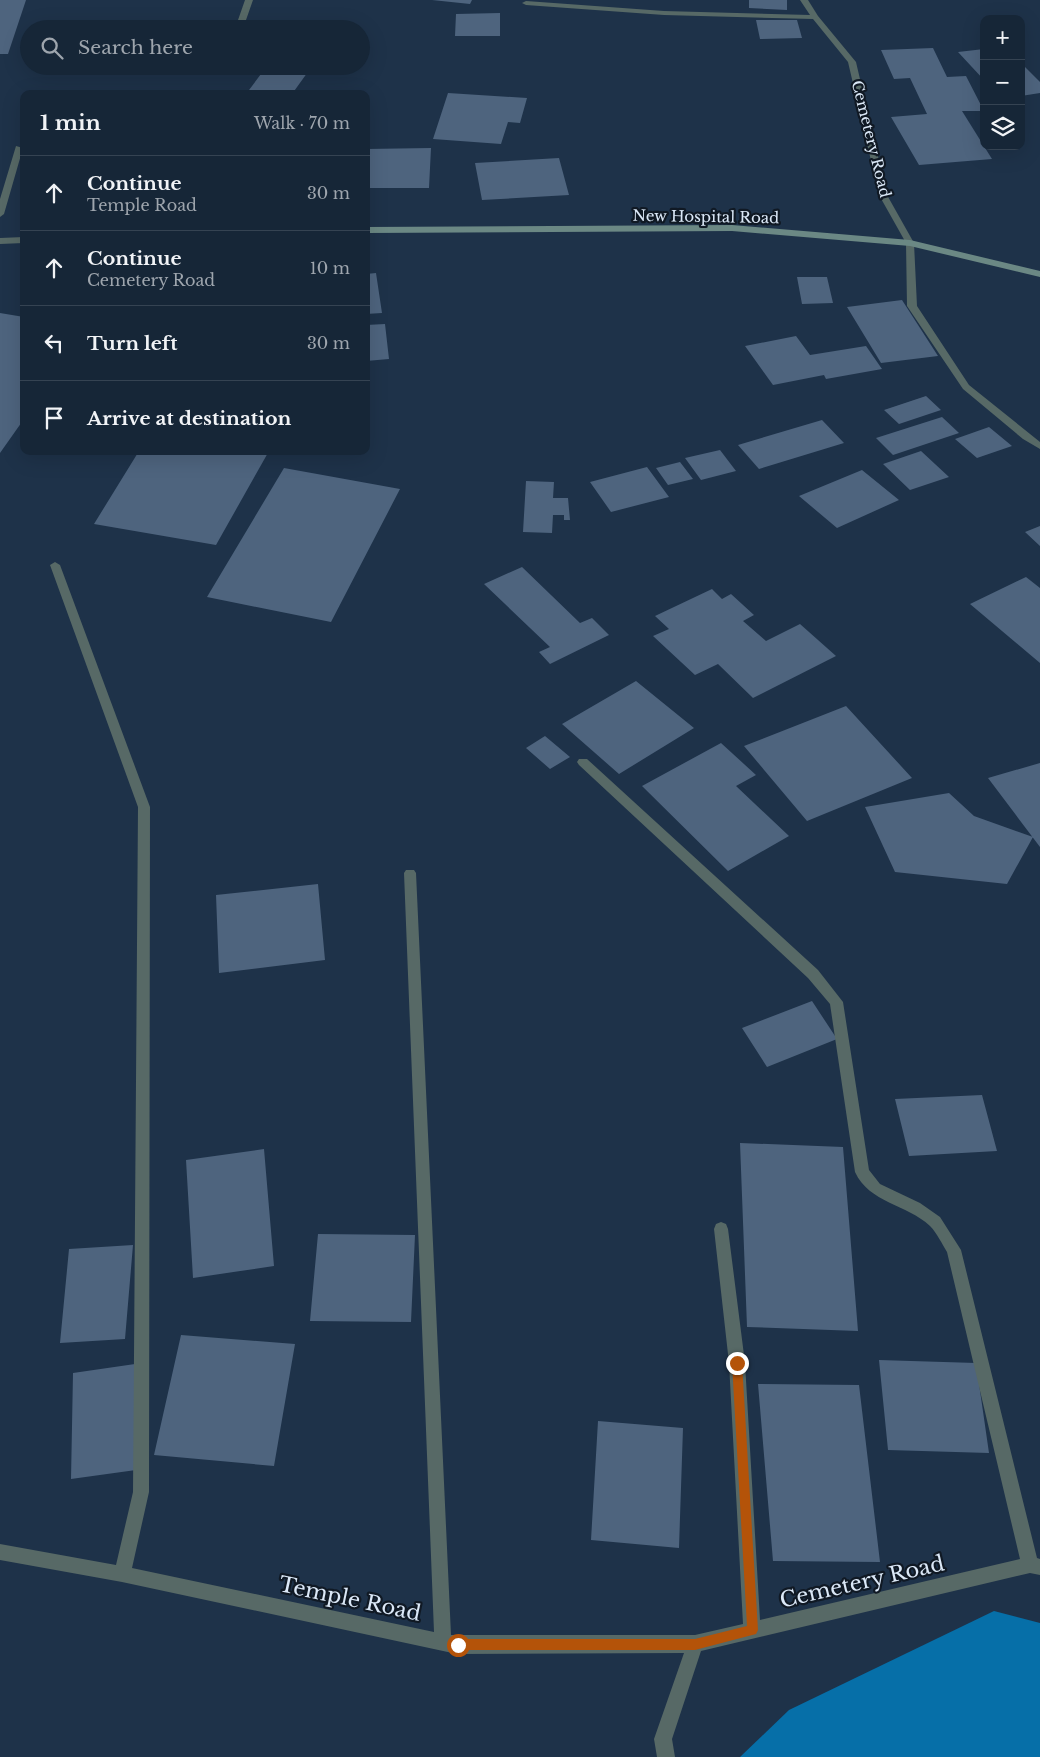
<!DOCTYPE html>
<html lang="en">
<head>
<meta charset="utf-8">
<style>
  :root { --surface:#162637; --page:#233242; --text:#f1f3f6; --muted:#9ea5ad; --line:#354352 }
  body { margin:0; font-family:"Libre Baskerville",serif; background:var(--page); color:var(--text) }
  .controls { position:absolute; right:15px; top:15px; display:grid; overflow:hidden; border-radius:10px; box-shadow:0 5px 20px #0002 }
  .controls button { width:45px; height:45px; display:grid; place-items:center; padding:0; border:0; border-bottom:1px solid var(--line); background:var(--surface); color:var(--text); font:25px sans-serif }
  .stop { position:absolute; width:15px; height:15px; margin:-11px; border:4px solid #b45309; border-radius:50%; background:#fff }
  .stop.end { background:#b45309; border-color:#fff; box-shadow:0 1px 5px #0008 }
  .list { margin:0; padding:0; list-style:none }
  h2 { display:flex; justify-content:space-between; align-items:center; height:65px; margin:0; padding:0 20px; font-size:21px }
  h2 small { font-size:16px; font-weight:400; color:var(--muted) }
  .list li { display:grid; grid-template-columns:32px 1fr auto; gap:15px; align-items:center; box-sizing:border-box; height:75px; padding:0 20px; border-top:1px solid var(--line) }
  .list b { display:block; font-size:19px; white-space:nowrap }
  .list p { margin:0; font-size:16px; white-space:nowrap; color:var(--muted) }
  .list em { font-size:16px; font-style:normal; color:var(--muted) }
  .icon { flex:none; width:28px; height:28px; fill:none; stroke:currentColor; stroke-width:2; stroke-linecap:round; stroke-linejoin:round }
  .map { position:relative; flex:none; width:1040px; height:1757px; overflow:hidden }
  .search { position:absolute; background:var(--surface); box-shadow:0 5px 20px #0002; left:20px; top:20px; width:350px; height:55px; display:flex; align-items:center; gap:12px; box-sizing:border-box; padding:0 18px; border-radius:28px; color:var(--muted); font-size:19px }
  .panel { position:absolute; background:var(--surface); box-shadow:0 5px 20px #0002; left:20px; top:90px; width:350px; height:365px; border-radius:10px }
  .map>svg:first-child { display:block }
  .water { fill:#066fa8 }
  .building { fill:#4e647e }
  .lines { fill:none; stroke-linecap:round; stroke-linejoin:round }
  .lane { fill:#576966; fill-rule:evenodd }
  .street { fill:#576966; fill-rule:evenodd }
  .secondary { fill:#6b8884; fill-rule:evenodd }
  .route { fill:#b45309 }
  .labels { text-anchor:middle; stroke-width:4.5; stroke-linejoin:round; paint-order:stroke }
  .far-street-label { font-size:15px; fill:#dbe8f7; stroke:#101924 }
  .near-street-label { font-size:21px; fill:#dbe8f7; stroke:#101924 }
</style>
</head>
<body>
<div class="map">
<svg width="1040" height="1757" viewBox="0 0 1040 1757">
  <rect width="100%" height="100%" fill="#1e3249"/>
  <path class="water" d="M994,1611l46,12v134h-300l49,-47z"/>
  <path class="building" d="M0,0h26l-18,54h-8z
    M432,0h40l-2,4z
    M749,0h38v10l-38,-2z
    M500,13v23h-45l1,-22z
    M756,20h41l5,18 -42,1z
    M933,48l14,29 19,-1 18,35h-22l30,48 -73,6 -28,-48 36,-3 -17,-36 -16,1 -13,-29z
    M984,49v31l-26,-28z
    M1021,63l19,19v11l-19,3z
    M267,66h25l18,3 -18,25h-46z
    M448,93l79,5 -7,25 -12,-1 -7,22 -68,-5z
    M431,148l-2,40h-63v-39z
    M559,158l10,37 -87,5 -7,-37z
    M376,273l6,40 -16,1v-40z
    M797,277h30l6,26 -31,1z
    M902,300l36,56 -57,7 -34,-56z
    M0,313l24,4v102l-24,34z
    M385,324l4,35 -23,2v-36z
    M796,336l14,19 56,-9 16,23 -56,10 -2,-4 -51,10 -28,-39z
    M926,396l15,14 -42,14 -15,-14z
    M942,417l17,16 -66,22 -17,-17z
    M822,420l22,23 -85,26 -21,-24z
    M989,427l23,19 -35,12 -22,-19z
    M720,450l16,21 -35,9 -16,-22z
    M139,451h130l-53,94 -122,-21z
    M921,451l28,26 -39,13 -27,-26z
    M680,462l13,17 -25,6 -12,-17z
    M647,467l22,30 -58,15 -21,-30z
    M284,468l116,21 -69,133 -124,-25z
    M862,470l37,30 -62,28 -38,-32z
    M526,481l28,1 -1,16h15l2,22h-6v-5h-11l-1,18 -29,-1z
    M1040,526v20l-15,-14z
    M522,567l58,56 12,-5 17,17 -59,29 -11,-12 11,-5 -66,-63z
    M1026,577l14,11v75l-70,-59z
    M712,589l10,10 9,-5 23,21 -11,6 23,20 34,-17 36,32 -83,42 -35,-34 -23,11 -42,-39 16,-7 -14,-13z
    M636,681l58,47 -75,46 -57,-50z
    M846,706l66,72 -105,43 -63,-75z
    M545,736l25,21 -20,12 -24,-21z
    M721,743l35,32 -20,11 53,50 -61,35 -86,-85z
    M1040,763v84l-52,-69z
    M949,793l25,23 59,21 -26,47 -112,-12 -30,-65z
    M318,884l7,76 -106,13 -3,-78z
    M812,1001l25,38 -70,28 -25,-39z
    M982,1095l15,56 -88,5 -14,-57z
    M740,1143l103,4 15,184 -111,-4z
    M264,1149l10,117 -81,12 -7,-118z
    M318,1234l97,1 -4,87 -101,-1z
    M133,1245l-8,94 -65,4 9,-94z
    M181,1335l114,9 -21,122 -120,-11z
    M879,1360l97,3 13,90 -101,-3z
    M135,1364l1,106 -65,9 2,-106z
    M758,1384l101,1 21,177 -107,-1z
    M598,1421l85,7 -4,120 -88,-8z"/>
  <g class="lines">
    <path class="lane" d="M16,146l7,2 -19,66 -4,3v-18z
      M24,237v6l-24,1v-6z"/>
    <path class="street" d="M245,0h8l-7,20 -4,2 -4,-2z
      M800,0h8l10,16 38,46 31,133 27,48 3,63 52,79 71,57v7l-17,-10 -60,-50 -56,-83 -1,-63 -27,-48 -31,-133 -35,-43 -149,-4 -138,-10 -4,-2 4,-2 138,10 146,4z
      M55,562l5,3 90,242 -1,685 -17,76 302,64 -30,-759 2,-3h8l2,3 35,762h244l48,-11 -14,-261 -15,-134 2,-5 5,-2 5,2 2,5 17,134 15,257 260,-61 -73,-307c-5,-8 -10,-19 -17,-26 -23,-22 -61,-23 -75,-54l-25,-168 -22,-26 -229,-213 -2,-3 2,-3h8l231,211 25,32 26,168 11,14 40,19 20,14 21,33 76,308 3,1v16l-10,-2 -329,78 -29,88 3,18h-18l-3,-18 30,-86 -227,1 -335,-72 -122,-22v-16l116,21 17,-73 5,-685 -88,-242z"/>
    <path class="secondary" d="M732,225l178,15 130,31v6l-130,-31 -178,-15 -366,2v-6z"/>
  </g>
  <path class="route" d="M737,1358l5,5 16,267 -2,4 -61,16h-237l-4,-1 -2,-4 2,-4 4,-2h237l52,-13 -15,-263z"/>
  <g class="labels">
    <g class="far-street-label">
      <text transform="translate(871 139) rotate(76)" y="5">Cemetery Road</text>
      <text transform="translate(706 217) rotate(1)" y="5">New Hospital Road</text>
    </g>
    <g class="near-street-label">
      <text transform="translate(862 1582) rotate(-13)" y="7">Cemetery Road</text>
      <text transform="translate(350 1599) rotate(12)" y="7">Temple Road</text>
    </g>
  </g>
</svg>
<div class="controls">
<button>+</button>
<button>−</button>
<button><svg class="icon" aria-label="layers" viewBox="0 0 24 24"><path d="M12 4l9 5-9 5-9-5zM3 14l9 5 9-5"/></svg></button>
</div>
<div class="stop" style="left:458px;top:1645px"></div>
<div class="stop end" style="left:737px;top:1363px"></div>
<div class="search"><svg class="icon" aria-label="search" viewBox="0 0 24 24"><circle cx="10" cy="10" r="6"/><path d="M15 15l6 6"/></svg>Search here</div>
<section class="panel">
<h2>1 min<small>Walk · 70 m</small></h2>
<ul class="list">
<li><svg class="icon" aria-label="ahead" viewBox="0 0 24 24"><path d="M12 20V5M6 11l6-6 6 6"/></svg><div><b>Continue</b><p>Temple Road</p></div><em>30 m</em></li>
<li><svg class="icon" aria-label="ahead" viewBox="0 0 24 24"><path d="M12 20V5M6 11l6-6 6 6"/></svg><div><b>Continue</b><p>Cemetery Road</p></div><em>10 m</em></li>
<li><svg class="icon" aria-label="left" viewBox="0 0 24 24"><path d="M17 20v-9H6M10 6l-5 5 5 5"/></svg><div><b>Turn left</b></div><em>30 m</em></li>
<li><svg class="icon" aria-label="arrive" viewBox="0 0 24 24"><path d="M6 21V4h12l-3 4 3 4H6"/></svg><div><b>Arrive at destination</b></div></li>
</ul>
</section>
</div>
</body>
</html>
